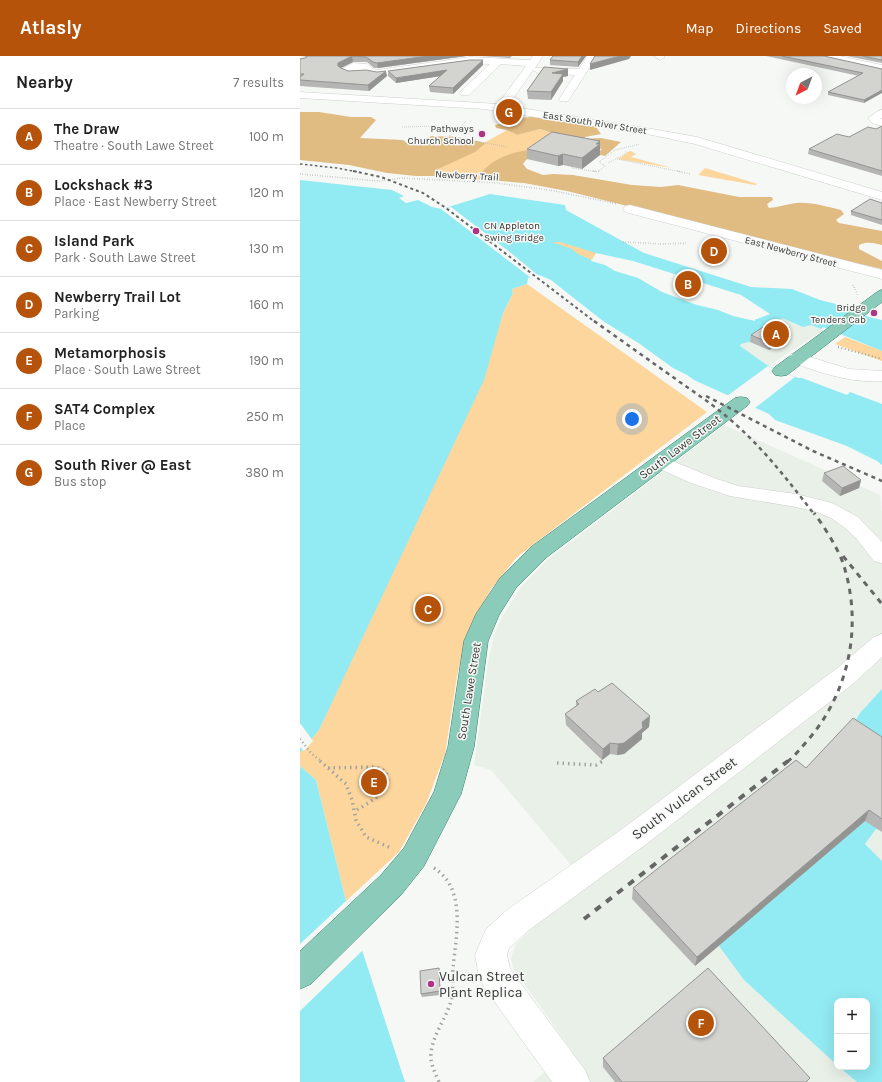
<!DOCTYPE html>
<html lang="en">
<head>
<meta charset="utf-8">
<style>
  :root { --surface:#fff; --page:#f6f6f6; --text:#222; --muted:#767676; --line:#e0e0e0; --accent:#b45309 }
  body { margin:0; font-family:Karla,sans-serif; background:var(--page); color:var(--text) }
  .controls { position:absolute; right:12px; bottom:12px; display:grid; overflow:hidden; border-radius:8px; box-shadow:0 4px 16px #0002 }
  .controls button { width:36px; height:36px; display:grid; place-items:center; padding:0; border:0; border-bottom:1px solid var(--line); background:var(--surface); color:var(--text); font:20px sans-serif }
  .compass { position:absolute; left:486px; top:12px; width:36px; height:36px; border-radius:50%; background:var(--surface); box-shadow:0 4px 16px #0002; rotate:221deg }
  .you { position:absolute; left:332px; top:363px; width:14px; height:14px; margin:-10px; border:3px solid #fff; border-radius:50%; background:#1a73e8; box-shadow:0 0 0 6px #1a73e833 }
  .badge { display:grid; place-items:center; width:26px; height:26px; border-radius:50%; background:var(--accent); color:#fff; font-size:13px; font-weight:700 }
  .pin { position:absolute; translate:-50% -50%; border:2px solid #fff; box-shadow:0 1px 4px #0006 }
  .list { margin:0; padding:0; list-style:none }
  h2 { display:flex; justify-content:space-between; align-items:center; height:52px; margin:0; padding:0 16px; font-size:17px }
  h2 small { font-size:13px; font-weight:400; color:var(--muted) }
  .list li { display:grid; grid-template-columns:26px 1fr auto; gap:12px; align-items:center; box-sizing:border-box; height:56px; padding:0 16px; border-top:1px solid var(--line) }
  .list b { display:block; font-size:15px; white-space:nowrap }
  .list p { margin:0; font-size:13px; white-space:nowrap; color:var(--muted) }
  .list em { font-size:13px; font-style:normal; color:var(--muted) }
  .map { position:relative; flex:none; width:582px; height:1026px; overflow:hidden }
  header { display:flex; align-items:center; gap:24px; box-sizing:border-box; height:56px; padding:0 20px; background:var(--accent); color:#fff }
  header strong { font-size:19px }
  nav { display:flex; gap:22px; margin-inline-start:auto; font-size:14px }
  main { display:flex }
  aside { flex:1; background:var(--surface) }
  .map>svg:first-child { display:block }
  .built { fill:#e8f0e7 }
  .green { fill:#fcd69d }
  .forest { fill:#e0bb82 }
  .water { fill:#92eaf2; fill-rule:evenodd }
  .pier { fill:#f6f8f6 }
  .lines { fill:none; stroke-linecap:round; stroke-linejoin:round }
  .minor-casing { stroke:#cdcfcd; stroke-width:1 }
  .major-casing { stroke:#3b816e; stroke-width:1 }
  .path-far4 { stroke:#a1a3a1; stroke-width:1; stroke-dasharray:0.5 1.5; stroke-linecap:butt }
  .path-far3 { stroke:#a1a3a1; stroke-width:1.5; stroke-dasharray:0.5 2; stroke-linecap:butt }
  .path-far2 { stroke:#a1a3a1; stroke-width:2; stroke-dasharray:1 2.5; stroke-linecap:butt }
  .path-far1 { stroke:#a1a3a1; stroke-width:2.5; stroke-dasharray:1 3; stroke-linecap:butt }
  .path { stroke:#a1a3a1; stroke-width:3.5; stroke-dasharray:1.5 4; stroke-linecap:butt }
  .minor { fill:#fff; fill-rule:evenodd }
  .major { fill:#8bcbb9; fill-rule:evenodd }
  .rail-far4 { stroke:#656665; stroke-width:1.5; stroke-dasharray:2.5 2.5; stroke-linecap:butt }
  .rail-far3 { stroke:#656665; stroke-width:2; stroke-dasharray:3 3; stroke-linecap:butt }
  .rail-far2 { stroke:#656665; stroke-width:2.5; stroke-dasharray:4 4; stroke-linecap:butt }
  .rail-far1 { stroke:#656665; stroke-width:3; stroke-dasharray:5.5 5.5; stroke-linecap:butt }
  .rail { stroke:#656665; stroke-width:4; stroke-dasharray:7 7; stroke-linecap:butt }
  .wall { fill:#b5b5b3 }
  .shaded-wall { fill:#949492 }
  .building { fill:#d3d3d0; stroke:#949492 }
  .poi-dot { fill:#b03485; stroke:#f6f8f6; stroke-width:1.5 }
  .labels { text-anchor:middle; stroke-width:3; stroke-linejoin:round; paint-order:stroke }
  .far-street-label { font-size:10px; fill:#373837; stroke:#f6f8f6 }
  .far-poi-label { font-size:10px; fill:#373837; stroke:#f6f8f6; text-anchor:end }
  .street-label { font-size:12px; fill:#373837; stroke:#f6f8f6 }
  .near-street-label { font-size:14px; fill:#373837; stroke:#f6f8f6 }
  .near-poi-label { font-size:14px; fill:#373837; stroke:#f6f8f6; text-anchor:start }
</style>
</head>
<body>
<header>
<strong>Atlasly</strong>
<nav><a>Map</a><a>Directions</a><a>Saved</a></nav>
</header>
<main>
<aside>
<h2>Nearby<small>7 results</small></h2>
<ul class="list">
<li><span class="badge">A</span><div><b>The Draw</b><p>Theatre · South Lawe Street</p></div><em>100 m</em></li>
<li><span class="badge">B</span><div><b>Lockshack #3</b><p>Place · East Newberry Street</p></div><em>120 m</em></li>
<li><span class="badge">C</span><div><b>Island Park</b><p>Park · South Lawe Street</p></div><em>130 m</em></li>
<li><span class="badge">D</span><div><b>Newberry Trail Lot</b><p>Parking</p></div><em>160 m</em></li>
<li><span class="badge">E</span><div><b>Metamorphosis</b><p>Place · South Lawe Street</p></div><em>190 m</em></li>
<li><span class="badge">F</span><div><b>SAT4 Complex</b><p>Place</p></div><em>250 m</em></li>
<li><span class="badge">G</span><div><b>South River @ East</b><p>Bus stop</p></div><em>380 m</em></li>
</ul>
</aside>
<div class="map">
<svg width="582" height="1026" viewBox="0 0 582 1026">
  <rect width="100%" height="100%" fill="#f6f8f6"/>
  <path class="built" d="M482,262l21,9 8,-2 13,5 -56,36 -28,-20 1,-2 12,-3z
    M424,369l156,70 2,19v175l-22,24 -141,233 25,34 93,85v2h2l18,15h-324l38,-32 -58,-82 -2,-10 5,-14 23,-22 49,-37 -97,-115 -17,-5 14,-102 6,-28 7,-16 20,-32 27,-28z
    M582,771v34l-17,-17 11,-15z"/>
  <path class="green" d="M240,73l13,5 -69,44 3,2 -49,-1 4,-5 -4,-5 69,-39 10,5z
    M331,95l5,3 -5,3 41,11 -54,-9 8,-5 1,-2z
    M405,112l53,16 -3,1 -57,-10z
    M242,181l55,15 -6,9 -11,-4z
    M227,228l180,128 -190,145 -26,32 -22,40 -12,47 -12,78 -19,50 -27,48 -53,49 -30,-121 -16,-14v-13l19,-23 178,-398 6,-19 10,-20 -1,-4z
    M545,281l37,14v10l-47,-17z"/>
  <path class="forest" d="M0,56h19l32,5h20l5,3 -16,18 43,2 5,4 20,-5 3,-3 25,1 30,6 -11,9 -37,17 4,5 -2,2h-24l-29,-3 -38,-8 -49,-5z
    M232,61l64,10 5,7 -16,3 -1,2 17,-1 20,4 -16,14 -9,-2 6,-5 -10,-2 -52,-18 -23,6 -10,-5 -11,-2 -1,-3 23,-7z
    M228,94l10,2 -12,8 -3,4 4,5 16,6 10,-1 20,1 59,10 29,2 17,-2 61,12h33l1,3 -6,4 2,4c10,-1 19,-4 28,-5 15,-1 30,4 44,7l3,4 -8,6 3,3 43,8v14c-8,-2 -15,-4 -23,0v4l23,12v8l-22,-5 -293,-73 -43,-8 -37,-3 -5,-8c12,-14 28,-19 46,-22z"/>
  <path class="water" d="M0,124l92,10 12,6 -5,2 7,5 12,-3 14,7 10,2 48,-15 75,11 1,5 78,43 107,34 41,2 28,11 16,4 33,13 13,3v31l-59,-24 -2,2 -10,-4 -8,2 -21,-9 -29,23 -12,3 -1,2 27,19 31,13h4l45,17 3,-3 32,12v61l-5,-4 -30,-15 -72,-26 -6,-6 -75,-34 -7,-5 -14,-7 -33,-24 -37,-23 -52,-41 -12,-5 -11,3 -1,6 -15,5 1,4 -10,20 -19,67 -165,350 -19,23zM252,186h8l36,11 37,8 108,34 29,19 -13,5 -19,-3 -84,-30 -8,-8 -29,-7 -6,-5 -19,-6 -14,-6 -6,-5z
    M582,633v138l-3,3 -3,-1 -11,15 17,17v221h-25l-18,-15h28v-66h-30v64l-93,-85 -25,-34 141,-233z
    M0,710l16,14 30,121 59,181h-105z"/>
  <path class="pier" d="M151,151l60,46 28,23 -8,2 -90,-69z
    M292,203l54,19 13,8 31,12 29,8 18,9 19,3 -1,3 -22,-5 -15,-6 -21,-5 -35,-13 -24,-14 -23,-7 -10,-6 -14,-4z
    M468,310l27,11 -40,31 -28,-12z
    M0,667l13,18 -9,10 -4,-4z
    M46,845l4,7 13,42 -63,61v-67z"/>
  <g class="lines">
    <defs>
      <path id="minor" d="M233,0h10l-8,12 44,1 8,-13h10l-29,45h-8l-1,-2 16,-24 -37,-2 -5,-3 -25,36 144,23 45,8 185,55v8l-187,-56 -43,-9 -168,-26 -184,-11v-6l198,12 28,-38 -25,-2 -32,31h-8l-1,-2 1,-2 29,-27 -20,-1 -92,13c-4,-1 -9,-2 -13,-2 -9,0 -18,4 -25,-4l13,-7 14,1 6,5 5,1 92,-13 60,3z
        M354,0h10l1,1 -5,3z
        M522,0h18l42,9v6l-58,-13z
        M582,54v8l-2,1h2v7l-10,-3 -4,-5 10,-7z
        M330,149l252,65v9l-257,-67 -2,-3 2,-3z
        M497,297l52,16 33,2v10c-32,2 -61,-8 -91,-19l-2,-4 2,-4z
        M360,400l54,22 24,8 58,8 36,9 26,14 24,25v21l-8,-2 -18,-23 -12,-11 -13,-9 -14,-6 -21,-5 -66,-11 -39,-13 -38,-17 -3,-4 3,-4z
        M582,578v23l-28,26 -209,162 -116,85 -20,18 -2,7 3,14 75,101 5,12h-38l-68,-95 -5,-11 -4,-21 11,-26 21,-19 118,-83 211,-158 38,-32z"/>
      <path id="major" d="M582,234v12l-95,73 -6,1 -6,-1 -3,-4 3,-4 102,-75z
        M441,341l6,1 3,4 -3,4 -200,151 -31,31 -17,27 -11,26 -14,106 -13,47 -37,72 -23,29 -90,89 -11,5v-38l81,-76 23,-27 30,-56 14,-45 16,-106 12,-27 24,-36 31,-31 204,-149z"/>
    </defs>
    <use href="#minor" class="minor-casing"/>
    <use href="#major" class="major-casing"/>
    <path class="path-far4" d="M166,65l-7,8 -10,7 58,11
      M102,71l33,-1 29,4
      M317,103l65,13
      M308,107l17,-9 1,-3
      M273,111l-1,1 26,4 7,-6 -6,-4 16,-12 25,-6"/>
    <path class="path-far3" d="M293,115h6
      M377,115l13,3
      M0,118l79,7 23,-3 95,5 58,8 62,13
      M323,186l40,2 24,-1
      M553,229l5,11"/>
    <path class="path-far2" d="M538,291l44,12"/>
    <path class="path-far1" d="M0,683l11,14 11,9
      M301,706l3,-1"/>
    <path class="path" d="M20,705l26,23 6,16 4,20 10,17 25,11
      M257,707l39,2 7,-4
      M28,712l48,-1 7,3 5,6c0,19 -20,26 -34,36
      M134,812c33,21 22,67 19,100 -1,11 1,22 -2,33 -5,18 -18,33 -20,52 -1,11 4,19 8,29"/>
    <use href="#minor" class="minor"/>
    <use href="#major" class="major"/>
    <path class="rail-far4" d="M0,108l37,4 21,4"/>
    <path class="rail-far3" d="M53,115l28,6 42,16 23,15 149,114"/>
    <path class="rail-far2" d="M294,265l76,54
      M366,316c20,15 41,28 60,44 34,28 61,63 88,98
      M406,340l107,55 69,30"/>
    <path class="rail-far1" d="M543,500l39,48
      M487,706c8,-6 14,-14 21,-22 42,-49 55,-116 35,-177 -7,-18 -18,-35 -29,-50"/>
    <path class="rail" d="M284,863l204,-158"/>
  </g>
  <path class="wall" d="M1,0h165l-88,12h-4l-7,-6h-14l-12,6 7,3 39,5 -18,15 -69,-5v-27l5,-1 2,-1z
    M180,0h32l-2,2z
    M253,0h33l-8,11 -28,-2v-5z
    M466,0h58l58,13 -18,34 -36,-8v-3l31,-16z
    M547,0h35v7z
    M183,9l-30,29 -23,-2 -1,-6 11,-10 -44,7 -8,-7v-5z
    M244,11l24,9 -5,1v4l-12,19 -23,-1 -1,-8z
    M582,70v50l-74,-22 1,-5 67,-20z
    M300,88v11l-18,14 -19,-4 -5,1 -31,-7v-10z
    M582,147v22l-31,-10v-4z
    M451,279h38l-20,15 -19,-8z
    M524,417l37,7 -2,8 -19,8 -18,-15z
    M298,636l52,24 -1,11 -7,6v6l-18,15 -7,1 -7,-1 -8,6 -36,-35 -1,-11 11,-7v-6z
    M582,681v95l-17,-11 -170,145 -63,-67 1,-11 173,-120z
    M139,916l2,23 -19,2 -1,-3z
    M303,1002l205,24h-193l-12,-15z"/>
  <path class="shaded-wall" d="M52,0l1,6 -14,7 -1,-3v-3z
    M128,0h38l-88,12 -1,-5z
    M282,0h4l-8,11v-5z
    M320,0h11l-2,3 -39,11v-6z
    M183,4v5l-30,29v-6z
    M268,13v7l-5,1v4l-12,19 1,-27z
    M147,14l1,5 -52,8v-5z
    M86,15l1,5 -18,15 -1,-6z
    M582,34v3l-18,10v-3z
    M300,85v4v-1v11l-18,14v-11l14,-14z
    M263,98v11l-5,1v-10z
    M490,272l-1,7 -20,15 1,-7z
    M561,424l-2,8 -19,8 2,-8z
    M350,660l-1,11 -7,6v6l-18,15 -7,1 1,-11z
    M310,687v11l-8,6 1,-11z
    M569,754l-4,11 -170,145 2,-9z"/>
  <path class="building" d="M8,0h120l-51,7 -4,-1 -7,-5 -14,-1 -14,7v3l3,2 7,3 18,-1 11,2 9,-1 -18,14 -68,-5v-3l4,-3h-4v-15l5,-1z
    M253,0h29l-4,6 -28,-2z
    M295,0h25l-30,8z
    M482,0h42l58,13v21l-18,10 -36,-8 35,-19z
    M563,0h19v4z
    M170,4h13l-30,28 -24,-2 18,-16 -51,8 -8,-7z
    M244,11l24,2 -16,4 11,1 -12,18 -24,-1z
    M582,70v45l-73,-22 28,-15 12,3 19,-10 8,2z
    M252,76l48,9 -4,3h4l-18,14 -19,-4 -5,2 -31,-7z
    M570,143l12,4v17l-31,-9z
    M472,265l18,7 -20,15 -19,-8z
    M543,410l18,14 -19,8 -18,-15z
    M312,627l38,33 -8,6 1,6 -19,15 -6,1 -8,-1 -7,6 -38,-35 14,-10 -3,-3 19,-12 3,3z
    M553,662l29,19v82l-13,-9 -172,147 -64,-69 163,-128 10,8z
    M139,912l1,23 -19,3 -1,-23z
    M408,912l102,110 -4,4h-184l-19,-24z"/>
  <g class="poi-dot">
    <circle cx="182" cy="78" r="4"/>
    <circle cx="176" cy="175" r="4"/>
    <circle cx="574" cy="257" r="4"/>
    <circle cx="131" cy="928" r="4"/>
  </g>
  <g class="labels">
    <g class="far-street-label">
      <text transform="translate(295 66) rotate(9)" y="4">East South River Street</text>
      <text transform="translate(167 119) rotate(3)" y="4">Newberry Trail</text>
      <text transform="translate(491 195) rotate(15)" y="4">East Newberry Street</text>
    </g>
    <g class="far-poi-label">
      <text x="174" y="76">Pathways<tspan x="174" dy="12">Church School</tspan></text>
      <text x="184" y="173" text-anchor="start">CN Appleton<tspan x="184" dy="12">Swing Bridge</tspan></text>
      <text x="566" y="255">Bridge<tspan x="566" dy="12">Tenders Cab</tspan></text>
    </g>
    <g class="street-label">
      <text transform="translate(380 391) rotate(-37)" y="4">South Lawe Street</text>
      <text transform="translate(169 635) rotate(-81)" y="4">South Lawe Street</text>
    </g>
    <g class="near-street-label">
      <text transform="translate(384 742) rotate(-37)" y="5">South Vulcan Street</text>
    </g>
    <g class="near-poi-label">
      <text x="139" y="925">Vulcan Street<tspan x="139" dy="16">Plant Replica</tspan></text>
    </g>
  </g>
</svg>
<div class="controls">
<button>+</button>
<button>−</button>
</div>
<svg class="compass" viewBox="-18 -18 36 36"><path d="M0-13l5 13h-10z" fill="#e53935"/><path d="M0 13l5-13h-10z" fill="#767676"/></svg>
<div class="you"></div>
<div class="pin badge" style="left:476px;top:278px">A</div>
<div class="pin badge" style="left:388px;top:228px">B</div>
<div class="pin badge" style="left:128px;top:553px">C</div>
<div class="pin badge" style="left:414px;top:195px">D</div>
<div class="pin badge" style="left:74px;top:726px">E</div>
<div class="pin badge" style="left:401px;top:967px">F</div>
<div class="pin badge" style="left:209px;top:56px">G</div>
</div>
</main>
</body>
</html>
